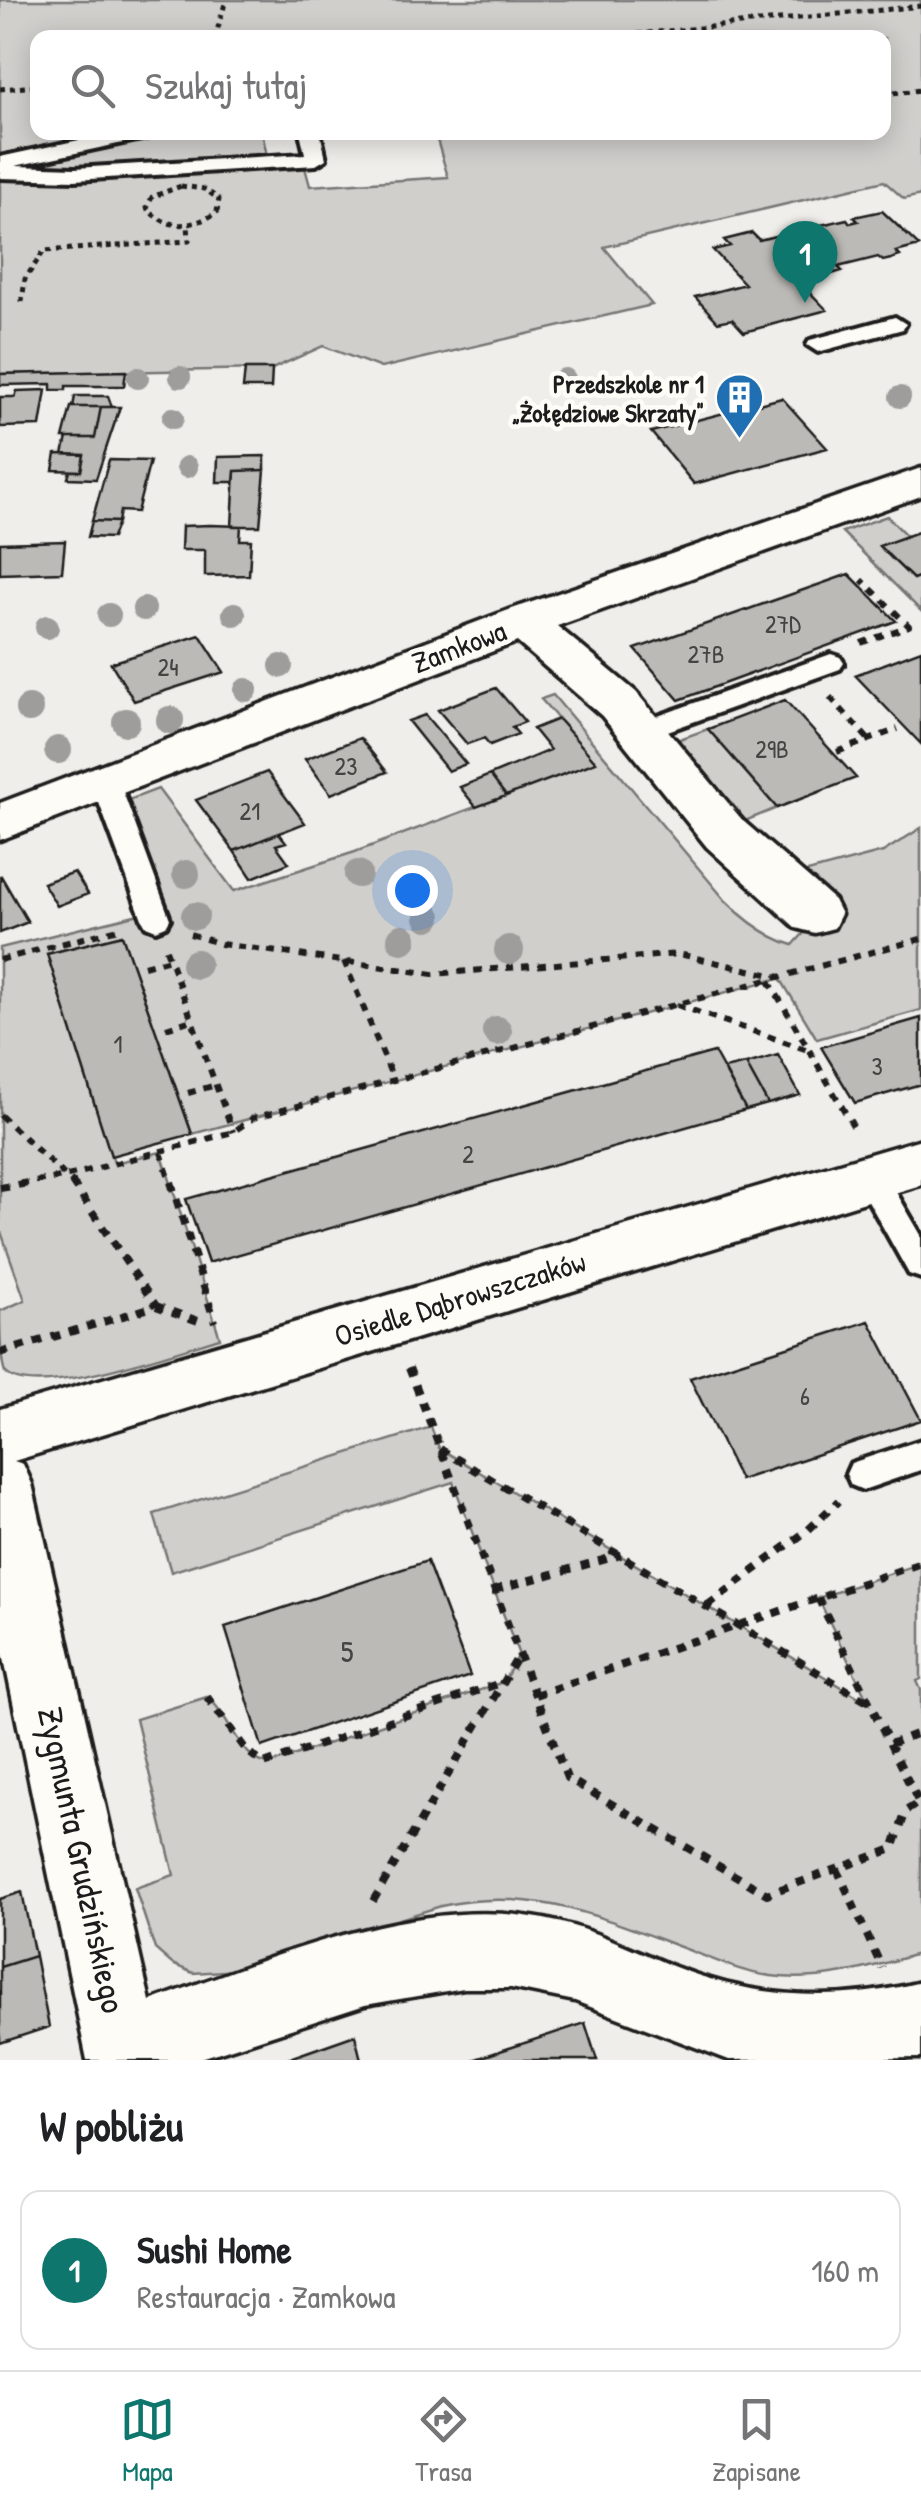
<!DOCTYPE html>
<html lang="pl">
<head>
<meta charset="utf-8">
<style>
  :root { --surface:#fff; --page:#f6f6f6; --text:#202124; --muted:#757577; --line:#e0e0e0; --accent:#0f766e }
  body { margin:0; font-family:"Patrick Hand",sans-serif; background:var(--page); color:var(--text) }
  .you { position:absolute; left:412px; top:890px; width:35px; height:35px; margin:-25px; border:8px solid #fff; border-radius:50%; background:#1a73e8; box-shadow:0 0 0 15px #1a73e833 }
  .badge { display:grid; place-items:center; width:65px; height:65px; border-radius:50%; background:var(--accent); color:#fff; font-size:32px; font-weight:700 }
  .pin { position:absolute; translate:-50% -82px; filter:drop-shadow(0 2px 5px #0008) }
  .pin::after { content:''; position:absolute; top:52px; width:35px; height:30px; background:inherit; clip-path:polygon(0 0,100% 0,50% 100%) }
  .list { margin:0; padding:0; list-style:none }
  h2 { display:flex; justify-content:space-between; align-items:center; height:130px; margin:0; padding:0 40px; font-size:42px }
  h2 small { font-size:32px; font-weight:400; color:var(--muted) }
  .list li { display:grid; grid-template-columns:65px 1fr auto; gap:30px; align-items:center; box-sizing:border-box; height:160px; margin:0 20px 20px; padding:0 20px; border:2px solid var(--line); border-radius:20px }
  .list b { display:block; font-size:38px; white-space:nowrap }
  .list p { margin:0; font-size:32px; white-space:nowrap; color:var(--muted) }
  .list em { font-size:32px; font-style:normal; color:var(--muted) }
  .icon { flex:none; width:55px; height:55px; fill:none; stroke:currentColor; stroke-width:2; stroke-linecap:round; stroke-linejoin:round }
  .map { position:relative; flex:none; width:921px; height:2060px; overflow:hidden }
  .search { position:absolute; background:var(--surface); box-shadow:0 5px 25px #0003; left:30px; right:30px; top:30px; height:110px; display:flex; align-items:center; gap:25px; box-sizing:border-box; padding:0 35px; border-radius:20px; color:var(--muted); font-size:38px }
  .sheet { height:310px; background:var(--surface) }
  nav { display:flex; justify-content:space-around; align-items:center; box-sizing:border-box; height:140px; border-top:2px solid var(--line); background:var(--surface); font-size:28px; color:var(--muted) }
  nav a { display:grid; justify-items:center; gap:5px }
  nav .on { color:var(--accent) }
  .map>svg:first-child { display:block }
  .green { fill:#d0cfcc; stroke:#767674; stroke-width:2.5; fill-rule:evenodd }
  .building { fill:#bbbab6; stroke:#1c1c1c; stroke-width:2.5 }
  .lines { fill:none; stroke-linecap:round; stroke-linejoin:round }
  .service-casing { stroke:#1c1c1c; stroke-width:8 }
  .minor-casing { stroke:#1c1c1c; stroke-width:7 }
  .path-far2 { stroke:#1c1c1c; stroke-width:5; stroke-dasharray:5 5; stroke-linecap:butt }
  .path-far1 { stroke:#1c1c1c; stroke-width:6; stroke-dasharray:8 8; stroke-linecap:butt }
  .path { stroke:#1c1c1c; stroke-width:8; stroke-dasharray:9 9; stroke-linecap:butt }
  .service { fill:#fdfcf7; fill-rule:evenodd }
  .minor { fill:#fdfcf7; fill-rule:evenodd }
  .tree { fill:#9e9d9b }
  .labels { text-anchor:middle; stroke-width:9; stroke-linejoin:round; paint-order:stroke }
  .far-poi-label { font-size:25px; font-weight:bold; fill:#1c1c1c; stroke:#fdfcf7; text-anchor:end }
  .number-label { font-size:25px; fill:#444442 }
  .street-label { font-size:30px; fill:#1c1c1c; stroke:#fdfcf7 }
  .near-number-label { font-size:30px; fill:#444442 }
  .near-street-label { font-size:35px; fill:#1c1c1c; stroke:#fdfcf7 }
</style>
</head>
<body>
<div class="map">
<svg width="921" height="2060" viewBox="0 0 921 2060">
  <rect width="100%" height="100%" fill="#f0eeea"/>
  <filter id="ink" filterUnits="userSpaceOnUse"><feTurbulence type="fractalNoise" baseFrequency=".01" numOctaves="2"/><feDisplacementMap in="SourceGraphic" scale="20" xChannelSelector="R" yChannelSelector="G"/><feConvolveMatrix kernelMatrix="1 2 1 2 8 2 1 2 1" color-interpolation-filters="sRGB"/></filter>
  <g filter="url(#ink)">
    <path class="green" d="M0,0h921v195l-17,4 -20,-18 -280,66 48,58 -271,63 -58,-22 -51,23 -272,5zM38,38h846v94l-449,1 13,44 -138,9 -6,-22 -35,2 -7,-34h-224z
      M887,516l20,20 -27,11 33,32 8,-3v35l-79,-79z
      M553,695l173,206c19,19 41,36 67,44l37,-41 -34,-29 87,-23 38,-24v182l-104,29 -37,-61 -588,156 -70,-198 -75,18 67,209 47,-11 59,186c-39,11 -187,65 -215,34 -5,-12 -5,-45 -5,-61l25,-11 -25,-71v-281l143,-35 -38,-104 53,-20 76,102 121,-39 240,-90 -54,-63z
      M708,729l69,79 -37,15 -69,-81z
      M431,1427l8,21 430,255 -51,-105 103,-35v116l-4,2 4,9v263c-49,14 -98,30 -150,23 -28,-3 -54,-15 -80,-25 -86,-32 -156,-66 -250,-45l-202,64 -46,3 -21,-9 -17,-15 -20,-61 39,-13 -38,-156 71,-22c23,17 33,65 63,67l233,-82 16,-27 -66,-173 -282,90 -17,-58z"/>
    <path class="building" d="M882,211l37,35 -23,6 4,4 -9,3 -8,2 -5,-4 -40,10 4,4 -17,5 -5,-5 -25,6 32,33 -83,22 -12,-13 -14,3 -23,-25 50,-13 -32,-34 17,-4 -6,-6 28,-7 7,7 28,-7 4,5 9,-2 -5,-5 52,-12 3,4 8,-2 -4,-4z
      M245,369h27l-1,19h-28z
      M126,371l-2,15h-58v4h-15v-6l-51,1v-11z
      M46,390l-6,36 -40,1v-30h15l2,-6z
      M75,396h33l4,11h-39z
      M782,398l45,50 -133,36 -43,-52z
      M71,407h30l-6,31h-32z
      M101,407h19l-24,72 -28,-1 2,-7h11l3,-16 -21,-1 4,-16h28z
      M56,454l28,1 -3,16 -28,-1z
      M265,456v14l-30,1 -1,11h-17l1,-25z
      M109,460l41,1 -13,51 -17,-1 -2,11 -26,-1z
      M265,470l-5,56h-28l3,-55z
      M92,521l26,1 -6,16 -24,-1z
      M210,525l31,1 -1,14h11l-2,35 -44,1v-26h-24l1,-24z
      M921,531v45l-8,3 -34,-33z
      M65,541l-3,31 -62,2v-31z
      M849,574l47,47 -217,79 -44,-51z
      M200,635l24,37 -90,29 -23,-38z
      M921,650v94l-66,-69z
      M496,688l29,34 -13,5 6,7 -28,11 -6,-7 -17,6 -29,-34z
      M785,700l71,78 -79,30 -69,-79z
      M425,715l41,49 -18,7 -40,-50z
      M558,719l38,43 -90,34 -16,-21 60,-25 -17,-21z
      M360,738l27,34 -56,22 -26,-35z
      M267,772l38,51 -71,28 -38,-51z
      M490,775l16,21 -30,11 -16,-20z
      M279,833l7,9 -10,3 13,18 -37,15 -18,-27z
      M74,872l14,22 -31,12 -14,-23z
      M1,876l27,46 -28,11v-56z
      M122,935l70,199 -81,22 -64,-202z
      M921,1018v66l-66,19 -34,-56z
      M714,1052l32,58 -538,153 -22,-64z
      M778,1055l22,40 -32,9 -22,-40z
      M746,1064l22,40 -22,6 -22,-41z
      M869,1321l52,99 -181,60 -50,-102z
      M427,1561l43,115 -208,71 -37,-120z
      M22,1892l13,64 -35,11v-68z
      M35,1956l14,71 -49,16v-76z
      M585,2023l12,37h-124z
      M355,2035l6,25h-77z"/>
    <g class="lines">
      <defs>
        <path id="service" d="M116,132h40l-10,6 -131,28 60,2 230,-14 -5,-22h20l6,27 -10,6 -241,15 -75,-2v-21z
          M895,317l11,7 -3,5 -85,23 -11,-7 3,-5z
          M831,654l9,3 4,6 -4,6 -189,68h-18l-4,-6 4,-6z
          M105,772l10,2 4,7 51,138 -4,7 -10,4 -10,-4 -4,-7 -51,-138 4,-7z
          M871,1164l11,4 39,67v43l-12,-4 -54,-97 5,-9z
          M921,1440v30l-58,20 -12,-5 -5,-11 5,-11z"/>
        <path id="minor" d="M921,468v28l-364,130 79,66 107,129 91,79 7,14 -7,14 -19,5 -19,-5 -89,-81 -105,-131 -85,-74 -517,198v-37l506,-192z
          M921,1139v46l-907,276 9,3 9,20 118,517c114,-40 259,-104 382,-84 51,7 97,31 143,50 82,32 162,36 246,15v76l-192,2 -154,-59 -64,-13h-47l-99,17 -170,55h-108l-87,-421v-230z"/>
      </defs>
      <use href="#service" class="service-casing"/>
      <use href="#minor" class="minor-casing"/>
      <path class="path-far2" d="M215,38l11,-38
        M598,38l323,-32
        M0,89l38,-3
        M884,94l37,-4
        M458,132l2,6 67,-6
        M181,186l23,3 15,10 -2,13c-23,16 -51,19 -70,-4l5,-11z
        M22,302l3,-23 19,-28 145,-10 -1,-17"/>
      <path class="path-far1" d="M861,643l48,-17 -47,-46
        M830,697l39,43
        M837,752l61,-23
        M190,934l31,10 212,30 246,-20 101,23
        M166,949l67,183
        M0,960l122,-32
        M344,961l50,120
        M144,966l26,-7
        M769,981l87,150
        M677,1005l131,45
        M166,1028l26,-8
        M188,1093l28,-8
        M0,1115l74,69
        M161,1152l10,32
        M20,1184l48,-8 165,-44 20,-14 668,-179"/>
      <path class="path" d="M72,1182l84,124
        M171,1182l44,140
        M0,1188l34,-6
        M0,1353l156,-47 48,17
        M409,1368l158,410 200,116 126,-45 13,-38 15,-10
        M440,1449l431,255
        M494,1590l127,-35
        M818,1598l100,203
        M708,1605l100,-75 30,-29
        M535,1695l386,-132
        M207,1697l40,54 17,13 239,-82
        M890,1744l31,-12
        M837,1869l45,99
        M373,1901l146,-246"/>
      <use href="#service" class="service"/>
      <use href="#minor" class="minor"/>
    </g>
    <g class="tree">
      <circle cx="180" cy="377" r="11"/>
      <circle cx="138" cy="378" r="11"/>
      <circle cx="565" cy="379" r="11"/>
      <circle cx="900" cy="397" r="11"/>
      <circle cx="173" cy="418" r="11"/>
      <circle cx="187" cy="467" r="11"/>
      <circle cx="144" cy="609" r="12"/>
      <circle cx="234" cy="614" r="12"/>
      <circle cx="109" cy="615" r="12"/>
      <circle cx="47" cy="627" r="12"/>
      <circle cx="281" cy="666" r="12"/>
      <circle cx="246" cy="690" r="12"/>
      <circle cx="29" cy="709" r="14"/>
      <circle cx="170" cy="720" r="14"/>
      <circle cx="126" cy="722" r="14"/>
      <circle cx="58" cy="750" r="14"/>
      <circle cx="186" cy="874" r="14"/>
      <circle cx="358" cy="874" r="14"/>
      <circle cx="195" cy="916" r="14"/>
      <circle cx="428" cy="917" r="14"/>
      <circle cx="402" cy="939" r="15"/>
      <circle cx="509" cy="950" r="15"/>
      <circle cx="196" cy="964" r="15"/>
      <circle cx="497" cy="1031" r="15"/>
    </g>
  </g>
  <defs>
    <symbol id="building-pin" viewBox="-11 -11 22 30"><path d="M0 17L-7.5 6A9.5 9.5 0 1 1 7.5 6Z" fill="#1f6fb2" stroke="#fdfcf7"/><path d="M-4-6H4V6H1V3H-1V6H-4ZM-2.5-4.3h1.7v1.8h-1.7ZM.8-4.3h1.7v1.8H.8ZM-2.5-1h1.7V.8h-1.7ZM.8-1h1.7V.8H.8Z" fill="#fff"/></symbol>
  </defs>
  <g fill-rule="evenodd">
    <use href="#building-pin" x="712" y="370" width="55" height="75"/>
  </g>
  <g class="labels">
    <g class="far-poi-label">
      <text x="704" y="393">Przedszkole nr 1<tspan x="704" dy="29">„Żołędziowe Skrzaty"</tspan></text>
    </g>
    <g class="number-label">
      <text x="783" y="633">27D</text>
      <text x="706" y="663">27B</text>
      <text x="168" y="676">24</text>
      <text x="772" y="758">29B</text>
      <text x="346" y="775">23</text>
      <text x="250" y="820">21</text>
      <text x="118" y="1053">1</text>
      <text x="877" y="1075">3</text>
      <text x="468" y="1163">2</text>
      <text x="805" y="1405">6</text>
    </g>
    <g class="street-label">
      <text transform="translate(459 647) rotate(-21)" y="10">Zamkowa</text>
      <text transform="translate(460 1299) rotate(-17)" y="10">Osiedle Dąbrowszczaków</text>
    </g>
    <g class="near-number-label">
      <text x="347" y="1662">5</text>
    </g>
    <g class="near-street-label">
      <text transform="translate(82 1860) rotate(78)" y="12">Zygmunta Grudzińskiego</text>
    </g>
  </g>
</svg>
<div class="you"></div>
<div class="pin badge" style="left:805px;top:303px">1</div>
<div class="search"><svg class="icon" aria-label="search" viewBox="0 0 24 24"><circle cx="10" cy="10" r="6"/><path d="M15 15l6 6"/></svg>Szukaj tutaj</div>
</div>
<section class="sheet">
<h2>W pobliżu<small></small></h2>
<ul class="list">
<li><span class="badge">1</span><div><b>Sushi Home</b><p>Restauracja · Zamkowa</p></div><em>160 m</em></li>
</ul>
</section>
<nav>
<a class="on"><svg class="icon" aria-label="map" viewBox="0 0 24 24"><path d="M3 6l6-2 6 2 6-2v14l-6 2-6-2-6 2zM9 4v14M15 6v14"/></svg>Mapa</a>
<a><svg class="icon" aria-label="directions" viewBox="0 0 24 24"><path d="M12 3l9 9-9 9-9-9zM9 14v-3h6M13 9l2 2-2 2"/></svg>Trasa</a>
<a><svg class="icon" aria-label="saved" viewBox="0 0 24 24"><path d="M7 4h10v16l-5-4-5 4z"/></svg>Zapisane</a>
</nav>
</body>
</html>
